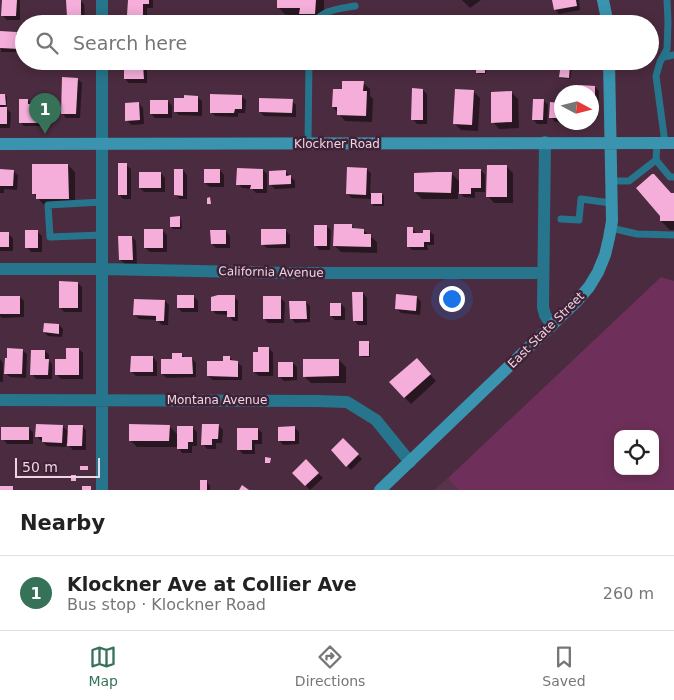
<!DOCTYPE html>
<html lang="en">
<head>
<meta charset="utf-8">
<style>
  :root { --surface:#fff; --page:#f2f2f2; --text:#222; --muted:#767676; --line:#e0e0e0; --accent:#367258 }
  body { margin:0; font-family:"DejaVu Sans",sans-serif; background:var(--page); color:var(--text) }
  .controls { position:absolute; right:15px; bottom:15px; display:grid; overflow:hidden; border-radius:10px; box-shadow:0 2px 12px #0003 }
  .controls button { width:45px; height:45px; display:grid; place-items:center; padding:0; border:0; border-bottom:1px solid var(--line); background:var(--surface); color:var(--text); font:25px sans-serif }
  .compass { position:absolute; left:554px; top:85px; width:45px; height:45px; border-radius:50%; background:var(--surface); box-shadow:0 2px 12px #0003; rotate:97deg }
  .scale { position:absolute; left:15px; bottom:12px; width:85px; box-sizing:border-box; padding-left:5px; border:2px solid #ebd6e3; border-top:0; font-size:14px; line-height:18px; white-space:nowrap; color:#ebd6e3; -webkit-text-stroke:4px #402135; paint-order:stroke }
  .you { position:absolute; left:451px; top:298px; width:18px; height:18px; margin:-12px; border:4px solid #fff; border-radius:50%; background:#1a73e8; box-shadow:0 0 0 8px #1a73e833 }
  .badge { display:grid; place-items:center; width:32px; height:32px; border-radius:50%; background:var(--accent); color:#fff; font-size:16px; font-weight:700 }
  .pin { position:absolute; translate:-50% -41px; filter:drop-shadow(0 1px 2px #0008) }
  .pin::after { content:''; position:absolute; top:26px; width:18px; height:15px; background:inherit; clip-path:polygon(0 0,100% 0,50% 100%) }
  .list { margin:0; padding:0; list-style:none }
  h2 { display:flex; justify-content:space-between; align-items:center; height:65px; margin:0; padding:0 20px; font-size:21px }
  h2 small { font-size:16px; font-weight:400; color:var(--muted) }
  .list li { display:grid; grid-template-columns:32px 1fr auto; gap:15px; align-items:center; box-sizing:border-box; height:75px; padding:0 20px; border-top:1px solid var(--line) }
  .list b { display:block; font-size:19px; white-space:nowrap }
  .list p { margin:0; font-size:16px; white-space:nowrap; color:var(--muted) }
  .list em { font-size:16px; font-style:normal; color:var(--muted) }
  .icon { flex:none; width:28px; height:28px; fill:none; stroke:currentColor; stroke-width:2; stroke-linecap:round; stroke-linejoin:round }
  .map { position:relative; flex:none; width:674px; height:490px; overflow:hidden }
  .search { position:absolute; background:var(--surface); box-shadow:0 2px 12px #0003; left:15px; right:15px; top:15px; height:55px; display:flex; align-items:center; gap:12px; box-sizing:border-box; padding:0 18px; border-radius:28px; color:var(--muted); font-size:19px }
  .sheet { height:140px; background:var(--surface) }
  nav { display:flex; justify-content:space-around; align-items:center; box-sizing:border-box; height:70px; border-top:1px solid var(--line); background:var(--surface); font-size:14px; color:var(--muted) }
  nav a { display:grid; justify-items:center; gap:2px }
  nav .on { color:var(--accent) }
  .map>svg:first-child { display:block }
  .built { fill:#59324b }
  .green { fill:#6e305a; fill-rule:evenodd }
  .shadow { fill:#0007 }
  .building { fill:#f5adda }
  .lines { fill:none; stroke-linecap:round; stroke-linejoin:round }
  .lane { stroke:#27758c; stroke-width:7 }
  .street { stroke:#27758c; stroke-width:12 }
  .secondary { stroke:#3a94af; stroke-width:12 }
  .labels { text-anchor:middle; stroke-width:5; stroke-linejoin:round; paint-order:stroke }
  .street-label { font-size:12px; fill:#ebd6e3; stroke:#402135 }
</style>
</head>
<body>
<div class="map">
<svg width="674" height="490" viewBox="0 0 674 490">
  <rect width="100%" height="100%" fill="#4b2b3f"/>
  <path class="built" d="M448,478l10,12h-24z"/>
  <path class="green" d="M661,277l13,4v209h-216l-10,-12zM618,434h37v37h-37z"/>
  <path class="shadow" d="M3,0h17v20h-13l-4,-4z
    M67,0h13l4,4 1,16 -13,1 -4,-5z
    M129,0h24v8h-6v11h-10l5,5h-17l10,-3 -6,-7z
    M278,0h46v23h-14l-6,-6 -17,-1 -9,-9z
    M462,0h19l-11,8z
    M553,0h26l1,10 -21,4 -4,-5z
    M0,33h16l3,3h5v16h-23z
    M411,61h14l1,8h-11l-4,-4z
    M537,61l2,2v7h-8l-2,-2z
    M485,62l2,2 -1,10h-7l-2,-2z
    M143,65l4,4v14h-18l-4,-4z
    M570,66l2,2 -2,11 -8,-1 -1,-1z
    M77,79l5,4 -2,35h-14l-4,-5z
    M363,83l7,6v7l3,3 -1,23 -27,-1 -12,-14 10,-16z
    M582,87h13l4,4 -1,27h-6v-26h-11z
    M423,90l4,4v30h-10l-4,-5z
    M473,91l7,7 -2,33 -17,-1 -7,-7z
    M511,92l7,7 1,29 -20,1 -6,-7z
    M0,95h5l2,2v9h-3l7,7 -1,15h-10z
    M241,96l5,4 -1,13h-7v4l-23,-1 -4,-4z
    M197,97l5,4v15l-23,-1 -4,-4z
    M28,100l13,10v16h-17l-4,-4z
    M543,100l5,5 -1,19h-10l-4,-5z
    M168,101l4,5v12h-17l-4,-4z
    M292,101l4,4v12l-32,-1 -4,-4z
    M139,103l4,5 1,16 -13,1 -4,-5z
    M562,104v18h-7l-4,-5z
    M68,165l7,7v33h-31l-10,-11z
    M126,165l5,4v30h-8l-4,-5z
    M506,166l7,7v30h-19l-6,-7z
    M366,169l5,4 -1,21h12l2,2v10h-10l-2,-2v-5l-20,-1 -5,-4z
    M183,170l4,5v24h-7l-5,-4z
    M220,170l4,5v12h-14l-5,-4z
    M263,170l4,4v19h-11l-4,-4 -10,-1 -4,-4z
    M481,170l4,5v17h-10v6l-11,-1 -6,-6v8h-36l-7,-7 36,-19 9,9z
    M0,171h13l5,4 -1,15 -13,-1v4h-4z
    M286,172l9,9v7l-20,1 -5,-5z
    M161,173l4,5v14h-21l-4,-4z
    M672,195h2v35h-4l-9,-9z
    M180,218l1,1 1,10h-9l-2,-2z
    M326,226l5,4 -1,20h-11l-4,-5z
    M352,226l4,4h7l14,12v11l-36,-1 -6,-6z
    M412,228l5,6h7l5,-3 5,4v10h-7l1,5h-16l-4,-4z
    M162,230l5,5v17h-17l-5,-4z
    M285,230l5,5v13h-23l-5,-4z
    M226,231l4,5v12h-14l-4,-4z
    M38,232l4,4v16h-11l-4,-5z
    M0,234h8l5,4v13h-13z
    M132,237l4,4 1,23h-12l-5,-4z
    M78,283l4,4v25h-18l-4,-5z
    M363,293l4,5v27h-9l-4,-5z
    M193,296l5,5v11h-16l-4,-4z
    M0,297h20l4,4v16l-22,1 -2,-2z
    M234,297l4,4v20h-5l-4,-6 -13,-1 -4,-4z
    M417,297l4,5 -1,13 -19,-2 -4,-4z
    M280,298l5,4 -1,21h-16l-4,-5z
    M165,301l4,4 -1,20h-6l-5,-5 -18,-1 -4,-4z
    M306,302l4,4v16l-15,1 -4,-5z
    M341,304l4,4v12h-10l-4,-4z
    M59,325l4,4 -1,8 -14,-1 -4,-4z
    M368,342l2,2v13h-8l-2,-2z
    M268,348l5,4v24h-14l-5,-4z
    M79,349l4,4v26h-22l-5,-5z
    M22,350l5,4 -1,24 -16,-1 -7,-6h2l3,-12z
    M45,351l4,4v6l3,3v15h-16l-4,-5z
    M181,354l5,4h6l4,5v14l-29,1 -5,-4 11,-14z
    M153,357l4,5v14h-21l-4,-4z
    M230,358l12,8v14h-29l-5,-4z
    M0,359l3,4v19h-3z
    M339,360l7,7v16h-35l-7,-7z
    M293,363l4,4v13l-13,1 -5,-5z
    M423,366l13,15 -25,23 -7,-7z
    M218,425l5,5 -1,13h-6v6h-9l-4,-5z
    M62,426l7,6 13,-6 4,4v20h-13l-7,-7v4l-19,-1 -11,-10z
    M169,426l9,9 15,-7 4,4v14h-5v7h-10l-4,-6h-41l-7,-7z
    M28,428l5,4v12h-26l-4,-5z
    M295,428l4,4v12l-16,1 -4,-5z
    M258,429l4,4v11h-7v10h-12l-4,-4z
    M343,440l19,19 -11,11 -19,-20z
    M306,461l17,17 -13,12 -16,-17z
    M206,481l4,5v4h7h-16z"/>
  <path class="building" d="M2,0h15l-1,16h-15z
    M66,0h15v16l-14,1z
    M128,0h21v4h-6v11h-16z
    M277,0h39l-1,14h-16l1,-6h-23z
    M552,0h24l1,6 -23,4z
    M124,20h16v4h-16z
    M0,31l17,1 -1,3h8v9h-4v5l-20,-1z
    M410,61h12v4h-12z
    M476,61h9v12h-9z
    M528,61h10l-1,8h-9z
    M124,64h19l1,15h-20z
    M561,64l9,1 -1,13 -10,-1z
    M62,77l16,1 -2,36h-15z
    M342,81h22l-1,10h4l-1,25 -29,-1v-8h-5l1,-18h9z
    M580,85l15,1v28h-3v-22h-12z
    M412,88l11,1v31h-12z
    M455,89l19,1 -2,35 -19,-1z
    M512,91v31l-21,1v-31z
    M0,94h5l1,11h-6z
    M210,94l32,1v14h-7l-1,4h-24z
    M184,95l14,1v16h-24v-14h10z
    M259,98l34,1 -1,14 -33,-1z
    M19,99h9v5h10l-1,19h-18z
    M533,99h11l-1,21h-11z
    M150,100h18v14h-18z
    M139,102l1,18 -15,1v-18z
    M550,102l12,1v15h-13z
    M0,107h7v17h-7z
    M118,163h9v32h-9z
    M32,164h36l1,35h-33v-5h-4z
    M487,165h20v32h-21z
    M347,167l20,1 -1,27 -20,-1z
    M237,168l26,1v20h-13l1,-4h-15z
    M0,169l14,1 -1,16h-13z
    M174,169h9v27l-9,-1z
    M204,169h16v14h-16z
    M459,169h22v19h-10v6h-12z
    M286,170v6l5,-1v9l-22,1v-14z
    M139,172h22v16h-22z
    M437,172h15l-1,21 -37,-1v-19z
    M652,174h2l17,19h3v28h-14v-5l-24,-28z
    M371,193h11v11h-11z
    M210,197l1,7h-4v-6z
    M180,216v11h-10v-10z
    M334,224h18v4l12,1v5h7v13l-38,-1z
    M314,225h13v21h-13z
    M407,227h6v6h10v-3h7v12h-6v5h-17z
    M144,229h19v19h-19z
    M261,229h25v15l-25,1z
    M25,230h13v18h-13z
    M210,230h16v14h-15z
    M0,232h9v15h-9z
    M118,236h14l1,24h-14z
    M59,281l19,1v26h-19z
    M352,292h11v29h-10z
    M396,294l21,2 -1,15 -21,-2z
    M177,295h17v13h-17z
    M218,295h17v22h-8v-6h-16v-14z
    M0,296h20v18h-20z
    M263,296h18v23h-18z
    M134,299l31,1 -1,21h-8v-5l-23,-1z
    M289,301h17l1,18h-17z
    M330,303h11v13h-11z
    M44,323l15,1v10l-16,-2z
    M359,341h10v15h-10z
    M258,347h11v25h-16v-20h5z
    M7,348l16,1 -1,25h-18l1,-16h2z
    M66,348h13v27h-24v-16h11z
    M31,350h14v9h4l-1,16h-18z
    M172,353h10v4h10l1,17h-32v-15h11z
    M131,356h22v16h-23z
    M223,356h7v4l8,1v16l-31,-1v-15h16z
    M417,358l14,16 -27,24 -15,-16z
    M303,359h36v17l-36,1z
    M278,362h15v15h-15z
    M36,424l27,1 -1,18 -20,-1v-5h-7z
    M129,424l41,1 -1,16h-40z
    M202,424h17l-1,15h-6v6h-11z
    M68,425h15l-1,21h-15z
    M177,426h16v16h-5v7h-11z
    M295,426v15h-17v-14z
    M1,427h28v13h-28z
    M237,428h21v12h-6v10h-15z
    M343,438l16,16 -13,13 -15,-17z
    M265,457l6,1 -1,5h-5z
    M306,459l13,14 -14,13 -13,-13z
    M80,466h8v4h-8z
    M71,475h5v6h-5z
    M200,480h7v10h-7z
    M242,485l7,5h-10z
    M0,486h13v4h-13z
    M82,486h9v4h-9z"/>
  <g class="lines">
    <path class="lane" d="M314,24c8,-15 26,-15 41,-18
      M664,57l10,-2
      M665,143l-9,-67 4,-14 7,-13 1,-27 -1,-22
      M308,144l1,-83
      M656,160l14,17h4
      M611,181h18l27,-21 1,-17
      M561,219l18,1 2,-21 30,4
      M611,228l26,6 37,1
      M102,235l-52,2 -2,-32 54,-3"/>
    <path class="street" d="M102,24v-24
      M102,61v429
      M545,142l-2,165 2,8 7,11
      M0,269h102l187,4h253
      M0,400l317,1 30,1 29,18 34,42"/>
    <path class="secondary" d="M603,0l5,24
      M0,144l674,-1
      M380,490l196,-188 13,-15 9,-15 7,-17 4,-17 3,-17 -3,-160"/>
  </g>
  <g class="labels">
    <g class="street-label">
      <text x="337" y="148">Klockner Road</text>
      <text transform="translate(271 272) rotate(1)" y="4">California Avenue</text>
      <text transform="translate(546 330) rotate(-45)" y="4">East State Street</text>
      <text x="217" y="404">Montana Avenue</text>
    </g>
  </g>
</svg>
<div class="controls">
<button><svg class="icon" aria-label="locate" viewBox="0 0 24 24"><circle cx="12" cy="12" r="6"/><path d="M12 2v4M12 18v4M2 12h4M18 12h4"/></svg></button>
</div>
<svg class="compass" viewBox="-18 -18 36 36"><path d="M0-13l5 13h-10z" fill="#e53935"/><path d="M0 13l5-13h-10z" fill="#767676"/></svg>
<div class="scale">50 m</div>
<div class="you"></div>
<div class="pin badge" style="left:45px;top:134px">1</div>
<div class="search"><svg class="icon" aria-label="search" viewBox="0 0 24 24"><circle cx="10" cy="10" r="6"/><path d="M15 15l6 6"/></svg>Search here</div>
</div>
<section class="sheet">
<h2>Nearby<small></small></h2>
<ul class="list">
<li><span class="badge">1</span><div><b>Klockner Ave at Collier Ave</b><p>Bus stop · Klockner Road</p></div><em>260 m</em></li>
</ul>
</section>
<nav>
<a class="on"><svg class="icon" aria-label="map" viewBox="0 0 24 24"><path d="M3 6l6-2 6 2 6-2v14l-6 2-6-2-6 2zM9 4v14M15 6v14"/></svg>Map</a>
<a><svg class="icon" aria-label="directions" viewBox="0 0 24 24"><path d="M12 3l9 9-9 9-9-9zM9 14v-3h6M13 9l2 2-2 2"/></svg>Directions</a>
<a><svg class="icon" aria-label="saved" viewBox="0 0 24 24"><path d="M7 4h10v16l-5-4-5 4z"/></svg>Saved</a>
</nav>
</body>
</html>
